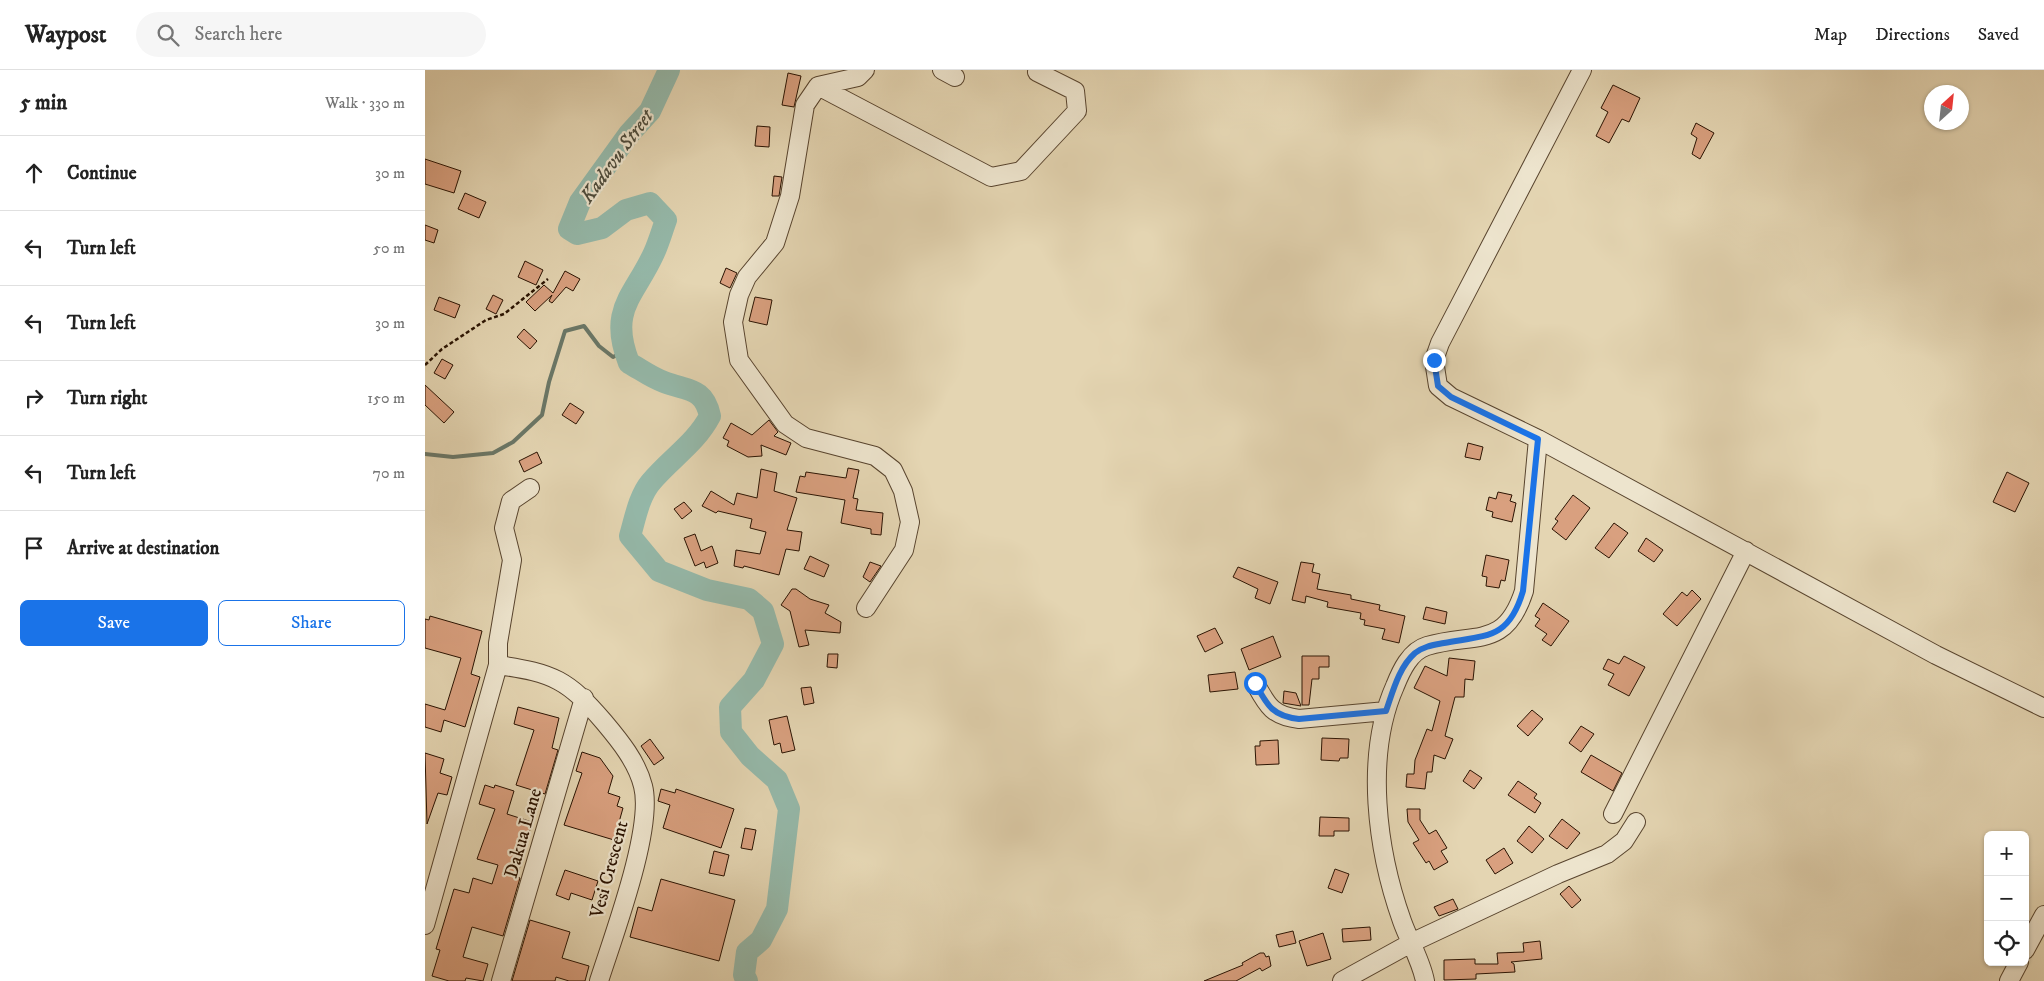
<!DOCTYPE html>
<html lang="en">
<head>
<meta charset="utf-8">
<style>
  :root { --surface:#fff; --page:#f6f6f6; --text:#222; --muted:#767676; --line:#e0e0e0; --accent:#1a73e8 }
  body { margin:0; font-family:"IM FELL DW Pica",serif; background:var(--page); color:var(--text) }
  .controls { position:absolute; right:15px; bottom:15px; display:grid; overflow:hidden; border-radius:8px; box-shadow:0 1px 4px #0004 }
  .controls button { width:45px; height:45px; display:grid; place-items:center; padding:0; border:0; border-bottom:1px solid var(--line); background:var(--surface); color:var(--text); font:25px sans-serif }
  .compass { position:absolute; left:1499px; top:15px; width:45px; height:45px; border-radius:50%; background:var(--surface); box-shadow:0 1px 4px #0004; rotate:27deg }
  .stop { position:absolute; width:15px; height:15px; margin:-11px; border:4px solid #1a73e8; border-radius:50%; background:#fff }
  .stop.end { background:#1a73e8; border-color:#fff; box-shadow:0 1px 5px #0008 }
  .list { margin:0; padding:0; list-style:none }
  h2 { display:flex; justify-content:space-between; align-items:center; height:65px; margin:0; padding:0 20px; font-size:21px }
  h2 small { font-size:16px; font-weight:400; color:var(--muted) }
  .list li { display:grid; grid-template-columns:32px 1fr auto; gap:15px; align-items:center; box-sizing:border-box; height:75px; padding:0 20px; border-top:1px solid var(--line) }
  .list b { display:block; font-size:19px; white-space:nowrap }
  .list em { font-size:16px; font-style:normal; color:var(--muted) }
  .actions { display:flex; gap:10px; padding:15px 20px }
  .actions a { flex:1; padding:11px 0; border:1px solid var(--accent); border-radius:8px; text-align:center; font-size:18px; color:var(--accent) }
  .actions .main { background:var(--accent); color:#fff }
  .icon { flex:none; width:28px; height:28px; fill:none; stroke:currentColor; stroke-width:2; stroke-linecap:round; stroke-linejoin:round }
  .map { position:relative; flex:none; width:1619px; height:911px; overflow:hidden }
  header { display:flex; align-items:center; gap:30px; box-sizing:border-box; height:70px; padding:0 25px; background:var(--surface); border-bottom:1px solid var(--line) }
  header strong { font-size:24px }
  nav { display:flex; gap:28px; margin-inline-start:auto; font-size:18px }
  .search { width:350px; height:45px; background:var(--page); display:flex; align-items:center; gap:12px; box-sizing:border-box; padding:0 18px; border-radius:28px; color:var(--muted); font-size:19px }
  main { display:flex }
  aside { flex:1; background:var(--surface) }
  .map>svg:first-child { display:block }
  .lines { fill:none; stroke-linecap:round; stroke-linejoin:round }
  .stream { stroke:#6a7767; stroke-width:4 }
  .river { stroke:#95b9aa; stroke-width:22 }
  .building { fill:#d9a07f; stroke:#2a1302 }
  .minor-casing { stroke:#58442e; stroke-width:20 }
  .path { stroke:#2a1302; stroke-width:2.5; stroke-dasharray:4 2.5; stroke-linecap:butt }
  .minor { stroke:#ede4cd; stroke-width:18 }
  .route { stroke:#1a73e8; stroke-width:6 }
  .labels { text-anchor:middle; stroke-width:4.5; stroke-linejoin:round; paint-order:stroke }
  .street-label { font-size:19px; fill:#2a1302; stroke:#ede4cd }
  .water-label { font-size:20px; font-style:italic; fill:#4f4d3d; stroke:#ede4cd }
</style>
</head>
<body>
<header>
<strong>Waypost</strong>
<div class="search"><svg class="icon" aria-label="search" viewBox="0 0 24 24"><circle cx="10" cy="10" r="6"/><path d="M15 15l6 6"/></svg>Search here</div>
<nav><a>Map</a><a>Directions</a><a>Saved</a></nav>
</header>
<main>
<aside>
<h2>5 min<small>Walk · 330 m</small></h2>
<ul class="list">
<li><svg class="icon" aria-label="ahead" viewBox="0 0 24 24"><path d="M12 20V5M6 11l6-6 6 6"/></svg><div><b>Continue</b></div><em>30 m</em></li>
<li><svg class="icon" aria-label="left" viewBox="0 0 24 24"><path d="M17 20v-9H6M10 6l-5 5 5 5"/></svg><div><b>Turn left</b></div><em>50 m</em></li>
<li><svg class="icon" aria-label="left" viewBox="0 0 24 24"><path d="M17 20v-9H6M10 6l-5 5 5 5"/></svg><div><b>Turn left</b></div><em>30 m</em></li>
<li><svg class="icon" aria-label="right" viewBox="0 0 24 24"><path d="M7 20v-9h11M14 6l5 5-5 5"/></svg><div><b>Turn right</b></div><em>150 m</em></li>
<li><svg class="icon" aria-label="left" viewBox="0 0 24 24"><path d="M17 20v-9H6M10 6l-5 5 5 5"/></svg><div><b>Turn left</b></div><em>70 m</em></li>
<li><svg class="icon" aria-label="arrive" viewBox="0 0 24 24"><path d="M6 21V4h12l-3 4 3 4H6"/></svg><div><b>Arrive at destination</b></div></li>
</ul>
<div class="actions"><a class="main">Save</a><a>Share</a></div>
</aside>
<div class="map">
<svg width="1619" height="911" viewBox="0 0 1619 911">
  <rect width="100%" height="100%" fill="#e4d5b2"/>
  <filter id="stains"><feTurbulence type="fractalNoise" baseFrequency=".004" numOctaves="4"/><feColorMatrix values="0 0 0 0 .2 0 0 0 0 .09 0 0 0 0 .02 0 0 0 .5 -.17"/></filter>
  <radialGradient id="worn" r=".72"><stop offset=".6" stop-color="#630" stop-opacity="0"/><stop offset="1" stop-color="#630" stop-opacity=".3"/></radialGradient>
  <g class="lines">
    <path class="stream" d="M0,384l28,3 40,-4 20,-11 29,-27 7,-33 16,-51 19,-5 15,20 14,11 12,-6"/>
    <path class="river" d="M244,0l-19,41 -21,23 -49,68 -11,27 8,5 25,-6 24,-18 24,-7 16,17c-4,11 -7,22 -12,33 -20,44 -46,56 -25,110 11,6 23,15 35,19 23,9 40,5 46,34 -14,27 -40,43 -59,66 -12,14 -16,37 -21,54l29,35 48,19 42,9 14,12 10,33 -19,36 -24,27 1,25 19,24 27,24 12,29 -12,100 -16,31 -14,12 -3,23 3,6"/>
  </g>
  <path class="building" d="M363,3l13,3 -7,31 -12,-2z
    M1188,15l27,13 -11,24 -7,-3 -13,24 -13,-7 12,-24 -7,-4z
    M1271,53l18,10 -14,26 -8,-5 5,-16 -6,-4z
    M332,56l13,1 -1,20 -14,-1z
    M0,89l36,12 -7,22 -29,-9z
    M349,106l8,1 -3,19h-7z
    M40,123l21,9 -7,16 -21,-9z
    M0,155l13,5 -4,13 -9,-3z
    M100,191l18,9 -7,15 -18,-8z
    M301,198l11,5 -7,15 -10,-5z
    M140,201l15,8 -7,12 -7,-4 -14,16 -3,-2 3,-6 -17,16 -9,-9 18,-17 9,8z
    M68,225l10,5 -7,14 -10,-5z
    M14,227l21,8 -5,13 -21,-8z
    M330,227l17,3 -5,25 -18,-4z
    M99,259l13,12 -7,8 -13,-12z
    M17,289l11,6 -8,14 -11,-6z
    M0,315l29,27 -10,11 -19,-18z
    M145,333l14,9 -8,12 -14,-9z
    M344,350l9,12 -4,4 17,7 -5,12 -25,-10 1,11 -14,1 -21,-11 2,-5 -6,-3 8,-15 21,12z
    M1043,373l15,4 -3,13 -15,-3z
    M112,382l5,11 -18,9 -5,-11z
    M423,398l11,2 -6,28 5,1 -2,11 27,3 -2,22 -10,-1v-5l-30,-6 4,-23 -49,-8 4,-16 5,1 1,-5 40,6z
    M336,399l16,4 -3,18 23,7 -10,32 15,2 -3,19 -13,-2 -7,26 -35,-9 -1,2 -9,-2 2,-16 24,4 6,-22 -16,-4 2,-9 -34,-8 -2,2 -14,-7 9,-15 23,14 3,-12 20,5z
    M1582,402l22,11 -14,29 -22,-10z
    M1073,422l14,3 -2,6 6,2 -4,19 -20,-5 1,-5 -7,-2 3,-13 7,2z
    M1148,425l17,13 -24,32 -14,-11 6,-8 -3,-2z
    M259,432l8,9 -10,8 -8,-10z
    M1189,453l14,10 -19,25 -14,-10z
    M270,464l6,17 11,-5 6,17 -12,5 -2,-6 -9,4 -11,-28z
    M1221,468l17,12 -9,12 -16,-11z
    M1061,485l23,5 -4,21 -4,-1 -2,8 -13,-2 1,-9 -5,-1z
    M385,486l19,9 -5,12 -20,-8z
    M445,492l11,4 -11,16 -7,-5z
    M876,492l13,2 -2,8 8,2 -3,15 34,6v4l29,6 -1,5 26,6 -6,27 -17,-4 3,-10 -21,-4 1,-5 -5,-1 1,-6 -34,-6 1,-5 -22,-6 -1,7 -13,-3z
    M813,497l40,15 -8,22 -15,-6 3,-9 -25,-12z
    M367,519h4l14,10 19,6 -4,8 16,9 -1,11 -35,-3 4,15 -10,2 -9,-36 -9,-6z
    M1267,520l9,9 -24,27 -14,-12 19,-22 5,4z
    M1118,533l26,18 -18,25 -9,-6 5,-6 -12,-8 5,-7 -5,-3z
    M1001,537l21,5 -2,12 -22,-5z
    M5,546l52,15 -11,43 9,3 -15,50 -21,-7 -3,12 -16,-5v-23l20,6 16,-52 -36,-10v-29l4,1z
    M790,558l8,15 -18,9 -8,-16z
    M848,566l8,21 -32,13 -8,-21z
    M403,584h10l-1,14 -10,-1z
    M877,586h27v11h-10v12h-7l-3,26h-7z
    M1199,586l21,11 -16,29 -21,-11 6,-11 -11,-5 5,-10 11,5z
    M1024,588l26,3 -2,19 -8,-1 -1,18h-9l-10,39 8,3 -8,20 -11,-4 -2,17h-5l-2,17 -19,-2 1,-13h7l1,-14 12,-31 5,2 8,-30 -26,-13 11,-22 22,10z
    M810,602l3,17 -28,3 -2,-17z
    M386,617l3,16 -10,2 -3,-17z
    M859,621l12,2 5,13 -18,-3z
    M93,637l41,11 -7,30 6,2 -13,44 -29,-9 18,-55 -20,-6z
    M1107,640l11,9 -15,17 -11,-10z
    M362,646l8,34 -13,3 -2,-10 -6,2 -5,-25z
    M1156,656l13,8 -13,18 -12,-9z
    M897,668l27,1 -1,19h-8l-1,3 -18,-1z
    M225,669l14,19 -10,7 -13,-19z
    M853,670l1,24 -23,1 -1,-19h5v-5z
    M157,682l18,6 13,18 -5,17 12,4 -3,9 6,2 -9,32 -50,-15 18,-52 -6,-2z
    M0,683l19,6 -4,14 12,4 -5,18 -9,-2 -11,31z
    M1166,685l31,18 -9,18 -32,-19z
    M1045,700l12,8 -8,11 -11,-8z
    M1093,711l19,13 -3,4 7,5 -6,10 -27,-18z
    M60,715l9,3 1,-3 19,6 -7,23 25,8 -15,55 3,1 -17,58 -31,-9 -9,30 25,7 -5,17 -17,-3 -1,3h-16l-17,-5 8,-26 -4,-1 18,-60 15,4 4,-15 19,6 6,-19 -21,-6 18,-50 -16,-5z
    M236,719l14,4 1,-4 58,20 -13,39 -58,-20 7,-23 -12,-4z
    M982,739h13v11l9,14 7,-4 11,18 -6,3 7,11 -14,8 -5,-9 -3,2 -13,-20 6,-3 -11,-18z
    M895,747l29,1v13h-15v5h-15z
    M1137,749l18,14 -13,16 -18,-13z
    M1104,756l15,13 -12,14 -15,-12z
    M320,758l11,2 -4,20 -11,-2z
    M1079,778l9,15 -18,11 -9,-14z
    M289,781l15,4 -5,21 -15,-3z
    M910,799l14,5 -7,19 -14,-5z
    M140,800l33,11 -6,19 -21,-7 -2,7 -13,-5z
    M236,809l74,21 -16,61 -89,-24 8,-30 14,4z
    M1144,816l12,14 -9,8 -12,-14z
    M1028,829l5,10 -19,7 -5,-9z
    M105,850l40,12 -8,26 27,8 -4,15h-16l-13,-4 -1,4h-43z
    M945,857l1,13 -28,2 -1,-13z
    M868,861l3,12 -17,4 -3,-12z
    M898,863l8,26 -24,7 -8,-25z
    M1115,871l2,18 -31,3 3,2 1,8 -39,2v5l-32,1v-20l31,-1v5h23l-1,-11 27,-1 -1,-9z
    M835,883h4l2,4 3,-1 2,10 -9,5 -2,-3 -24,13h-32l39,-16 -1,-2z"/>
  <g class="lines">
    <defs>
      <path id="minor" d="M440,0l-7,7 -40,9 -13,19 -15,91 -15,47 -28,34 -8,18 -6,27 6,38 46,64 21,14 69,18 18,14 10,21 7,31 -6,28 -38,58
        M517,0l13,7
        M1157,0l-142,273 -6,17 4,26 13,11 87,42 398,216 108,53
        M393,16l173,91 30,-6 56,-60 -2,-20 -38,-19
        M73,595c56,8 70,15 106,57 16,19 33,40 39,64 11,42 -30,151 -44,195
        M830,613c12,22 17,33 44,36l87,-8
        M1188,744l133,-263
        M0,855l73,-260v-22l14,-83 -8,-32 7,-27 19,-13
        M1600,880l19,-35
        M76,911l83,-283
        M917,911l69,-38 147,-69 49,-20 17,-13 12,-19
        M1000,911c-4,-21 -16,-40 -23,-60 -25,-70 -38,-165 -7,-235 6,-15 15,-35 32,-40 48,-14 78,4 97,-55l14,-152
        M1584,911l10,-19"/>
    </defs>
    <use href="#minor" class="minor-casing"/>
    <path class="path" d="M0,295l17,-16 44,-29 18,-6 44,-35"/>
    <use href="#minor" class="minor"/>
  </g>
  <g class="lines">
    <path class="route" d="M830,613c12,22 17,33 44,36l87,-8c7,-20 13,-44 29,-58 9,-7 19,-8 29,-10 44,-8 65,-4 79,-52l15,-152 -87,-42 -13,-11 -4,-26"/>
  </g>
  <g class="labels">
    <g class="street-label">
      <text transform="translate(97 763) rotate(-74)" y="7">Dakua Lane</text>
      <text transform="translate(183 799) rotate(-75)" y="7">Vesi Crescent</text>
    </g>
    <g class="water-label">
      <text transform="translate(191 86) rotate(-54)" y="7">Kadavu Street</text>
    </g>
  </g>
  <rect width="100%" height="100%" filter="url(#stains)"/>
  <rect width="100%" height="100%" fill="url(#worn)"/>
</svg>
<div class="controls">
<button>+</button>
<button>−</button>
<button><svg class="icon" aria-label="locate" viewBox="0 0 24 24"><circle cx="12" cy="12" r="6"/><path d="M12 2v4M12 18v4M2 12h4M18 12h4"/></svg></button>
</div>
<svg class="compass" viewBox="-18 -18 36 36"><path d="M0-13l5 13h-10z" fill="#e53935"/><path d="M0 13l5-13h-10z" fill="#767676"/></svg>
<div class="stop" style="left:830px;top:613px"></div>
<div class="stop end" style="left:1009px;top:290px"></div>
</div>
</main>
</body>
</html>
